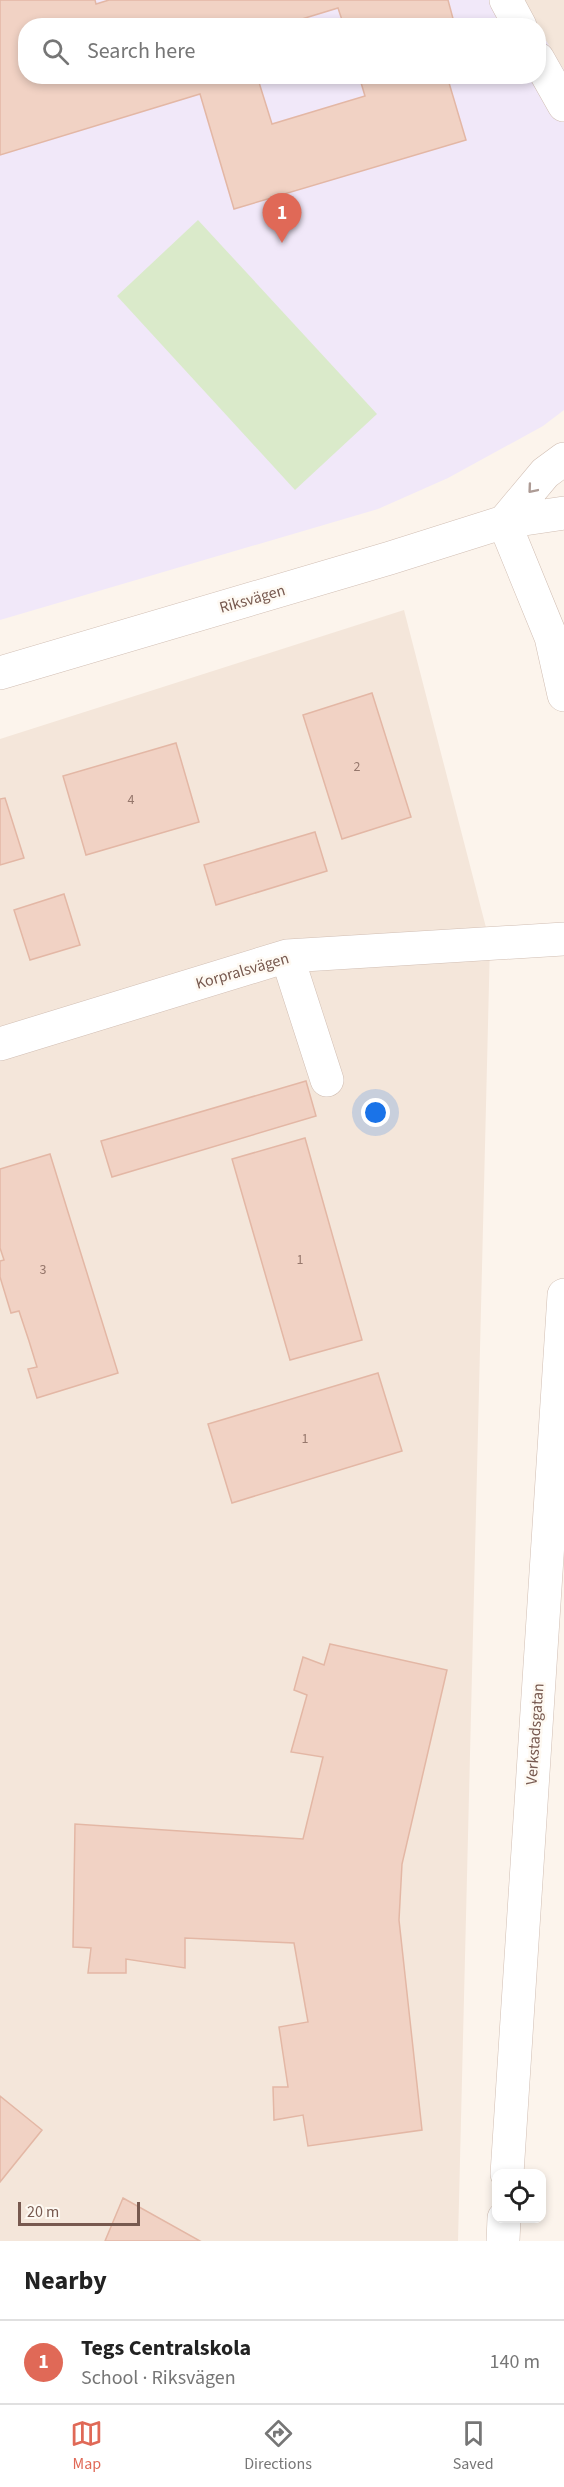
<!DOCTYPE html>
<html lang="en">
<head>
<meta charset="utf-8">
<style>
  :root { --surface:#fff; --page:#f2f2f2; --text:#222; --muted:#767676; --line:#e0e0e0; --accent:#e06957 }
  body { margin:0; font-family:"Source Sans 3",sans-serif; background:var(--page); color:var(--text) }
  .controls { position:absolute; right:18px; bottom:18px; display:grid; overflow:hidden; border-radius:12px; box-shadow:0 3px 9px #0003 }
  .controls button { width:54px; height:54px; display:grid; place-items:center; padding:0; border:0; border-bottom:2px solid var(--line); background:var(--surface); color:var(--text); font:30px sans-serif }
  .scale { position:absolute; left:18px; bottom:15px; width:122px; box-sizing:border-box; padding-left:6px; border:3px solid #77594f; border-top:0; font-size:16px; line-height:21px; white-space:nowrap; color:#77594f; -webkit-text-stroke:4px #fef9f2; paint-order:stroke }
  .you { position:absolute; left:376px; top:1113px; width:21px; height:21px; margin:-15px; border:4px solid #fff; border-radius:50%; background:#1a73e8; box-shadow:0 0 0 9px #1a73e833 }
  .badge { display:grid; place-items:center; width:39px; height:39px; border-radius:50%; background:var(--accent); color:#fff; font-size:20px; font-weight:700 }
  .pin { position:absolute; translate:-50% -50px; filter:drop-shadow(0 2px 3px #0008) }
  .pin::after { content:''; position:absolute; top:32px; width:21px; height:18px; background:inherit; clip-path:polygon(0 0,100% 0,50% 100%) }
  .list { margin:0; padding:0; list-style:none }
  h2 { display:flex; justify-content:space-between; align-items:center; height:78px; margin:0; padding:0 24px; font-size:26px }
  h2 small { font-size:20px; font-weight:400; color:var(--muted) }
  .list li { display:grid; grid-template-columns:39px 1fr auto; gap:18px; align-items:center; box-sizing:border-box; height:84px; padding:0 24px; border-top:2px solid var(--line) }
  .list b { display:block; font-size:22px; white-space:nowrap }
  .list p { margin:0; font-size:20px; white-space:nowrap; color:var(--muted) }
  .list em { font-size:20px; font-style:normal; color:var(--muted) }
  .icon { flex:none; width:33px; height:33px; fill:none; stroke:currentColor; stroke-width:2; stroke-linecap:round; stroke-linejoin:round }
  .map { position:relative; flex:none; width:564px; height:2241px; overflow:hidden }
  .search { position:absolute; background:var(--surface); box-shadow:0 3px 9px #0003; left:18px; right:18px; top:18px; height:66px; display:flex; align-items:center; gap:15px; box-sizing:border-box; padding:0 21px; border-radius:24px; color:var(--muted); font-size:22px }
  .sheet { height:162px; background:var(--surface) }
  nav { display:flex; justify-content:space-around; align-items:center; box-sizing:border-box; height:84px; border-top:2px solid var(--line); background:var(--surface); font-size:16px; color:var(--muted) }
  nav a { display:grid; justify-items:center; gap:3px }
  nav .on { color:var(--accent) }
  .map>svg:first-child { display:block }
  .residential { fill:#f4e6da }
  .education { fill:#f1e8f9 }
  .green { fill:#daeaca }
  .building { fill:#f1d2c4; stroke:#e3b7a5; stroke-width:1.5 }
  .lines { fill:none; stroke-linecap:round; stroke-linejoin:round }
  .minor-casing { stroke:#d1beb3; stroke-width:34 }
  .minor { stroke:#fff; stroke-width:33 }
  .oneway { stroke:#ad9b95 }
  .labels { text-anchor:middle; stroke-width:5; stroke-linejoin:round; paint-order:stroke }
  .number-label { font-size:14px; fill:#96776c }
  .street-label { font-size:16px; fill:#77594f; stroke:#fef9f2 }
</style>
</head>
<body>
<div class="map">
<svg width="564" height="2241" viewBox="0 0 564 2241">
  <rect width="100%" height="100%" fill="#fcf4ec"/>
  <path class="residential" d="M520,0h44v70l-25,-41 -1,-3 -2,-1z
    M404,610l86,333 -32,1298h-458v-1502z"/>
  <path class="education" d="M0,0h520l16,25 -510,1v50h512l1,-47 25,41v340l-21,16 -95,52 -70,31 -378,111z"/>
  <path class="green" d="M198,220l179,194 -82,76 -178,-194z"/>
  <path class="building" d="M0,0h95l1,4 13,-4h339l7,26h-111l-6,-18 -59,18h-253v50h231l15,48 93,-28 -6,-20h88l19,64 -232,69 -34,-115 -200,61z
    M372,693l39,124 -69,22 -39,-124z
    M176,743l23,79 -113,33 -23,-79z
    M5,798l19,60 -24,7v-66z
    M315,832l12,39 -111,34 -12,-40z
    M64,894l16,51 -50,15 -16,-50z
    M306,1081l10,35 -204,61 -11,-36z
    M305,1138l57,202 -72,20 -58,-201z
    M50,1154l68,219 -81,25 -9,-29 9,-2 -8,-26 -10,-30 -8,2 -11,-36v-16l4,-1 -4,-12v-79z
    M378,1373l24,78 -170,52 -24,-79z
    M330,1644l117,26 -45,194 -3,56 23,210 -114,16 -5,-31 -29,5 -1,-33h15l-9,-60 29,-5 -14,-79 -109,-5v30l-59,-9v14h-38l3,-25 -18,-1 2,-123 228,15 20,-82 -32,-5 16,-57 -13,-5 9,-33 21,8z
    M0,2096l42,34 -42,52z
    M123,2198l77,43h-95z"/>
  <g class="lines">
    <defs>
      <path id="minor" d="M506,0l14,26
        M538,59l26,46
        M504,522l47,115 13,58
        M504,522l41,-49 19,-14
        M0,673l390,-115 114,-36 60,-9
        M287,956l40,124
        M0,1044l287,-88 277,-17
        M507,2174l57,-879
        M503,2241l1,-23"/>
    </defs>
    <use href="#minor" class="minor-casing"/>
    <use href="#minor" class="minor"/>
  </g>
  <defs><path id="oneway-chevron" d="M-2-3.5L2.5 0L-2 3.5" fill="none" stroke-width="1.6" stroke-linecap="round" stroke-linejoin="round" transform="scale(1.5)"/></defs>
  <use class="oneway" href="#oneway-chevron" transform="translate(532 489) rotate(130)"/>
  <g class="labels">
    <g class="number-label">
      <text x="357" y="771">2</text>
      <text x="131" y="804">4</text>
      <text x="300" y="1264">1</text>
      <text x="43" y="1274">3</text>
      <text x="305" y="1443">1</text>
    </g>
    <g class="street-label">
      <text transform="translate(252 598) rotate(-16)" y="6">Riksvägen</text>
      <text transform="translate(242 970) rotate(-16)" y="6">Korpralsvägen</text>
      <text transform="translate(534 1734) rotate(-86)" y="6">Verkstadsgatan</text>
    </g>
  </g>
</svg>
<div class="controls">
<button><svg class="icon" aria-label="locate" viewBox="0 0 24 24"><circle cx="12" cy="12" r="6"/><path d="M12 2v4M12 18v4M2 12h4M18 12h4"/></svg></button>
</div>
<div class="scale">20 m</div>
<div class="you"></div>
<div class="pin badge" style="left:282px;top:243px">1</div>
<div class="search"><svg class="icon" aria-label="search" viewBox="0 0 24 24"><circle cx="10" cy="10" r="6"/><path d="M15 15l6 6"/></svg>Search here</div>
</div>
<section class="sheet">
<h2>Nearby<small></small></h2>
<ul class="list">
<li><span class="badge">1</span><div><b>Tegs Centralskola</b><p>School · Riksvägen</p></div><em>140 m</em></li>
</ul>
</section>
<nav>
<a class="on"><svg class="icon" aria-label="map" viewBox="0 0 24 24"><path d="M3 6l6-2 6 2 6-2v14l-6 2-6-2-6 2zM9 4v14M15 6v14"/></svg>Map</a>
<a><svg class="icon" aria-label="directions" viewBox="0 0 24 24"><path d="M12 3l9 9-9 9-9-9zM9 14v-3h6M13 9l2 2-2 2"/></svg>Directions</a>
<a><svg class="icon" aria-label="saved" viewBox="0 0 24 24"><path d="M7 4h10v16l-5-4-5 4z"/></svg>Saved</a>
</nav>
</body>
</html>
